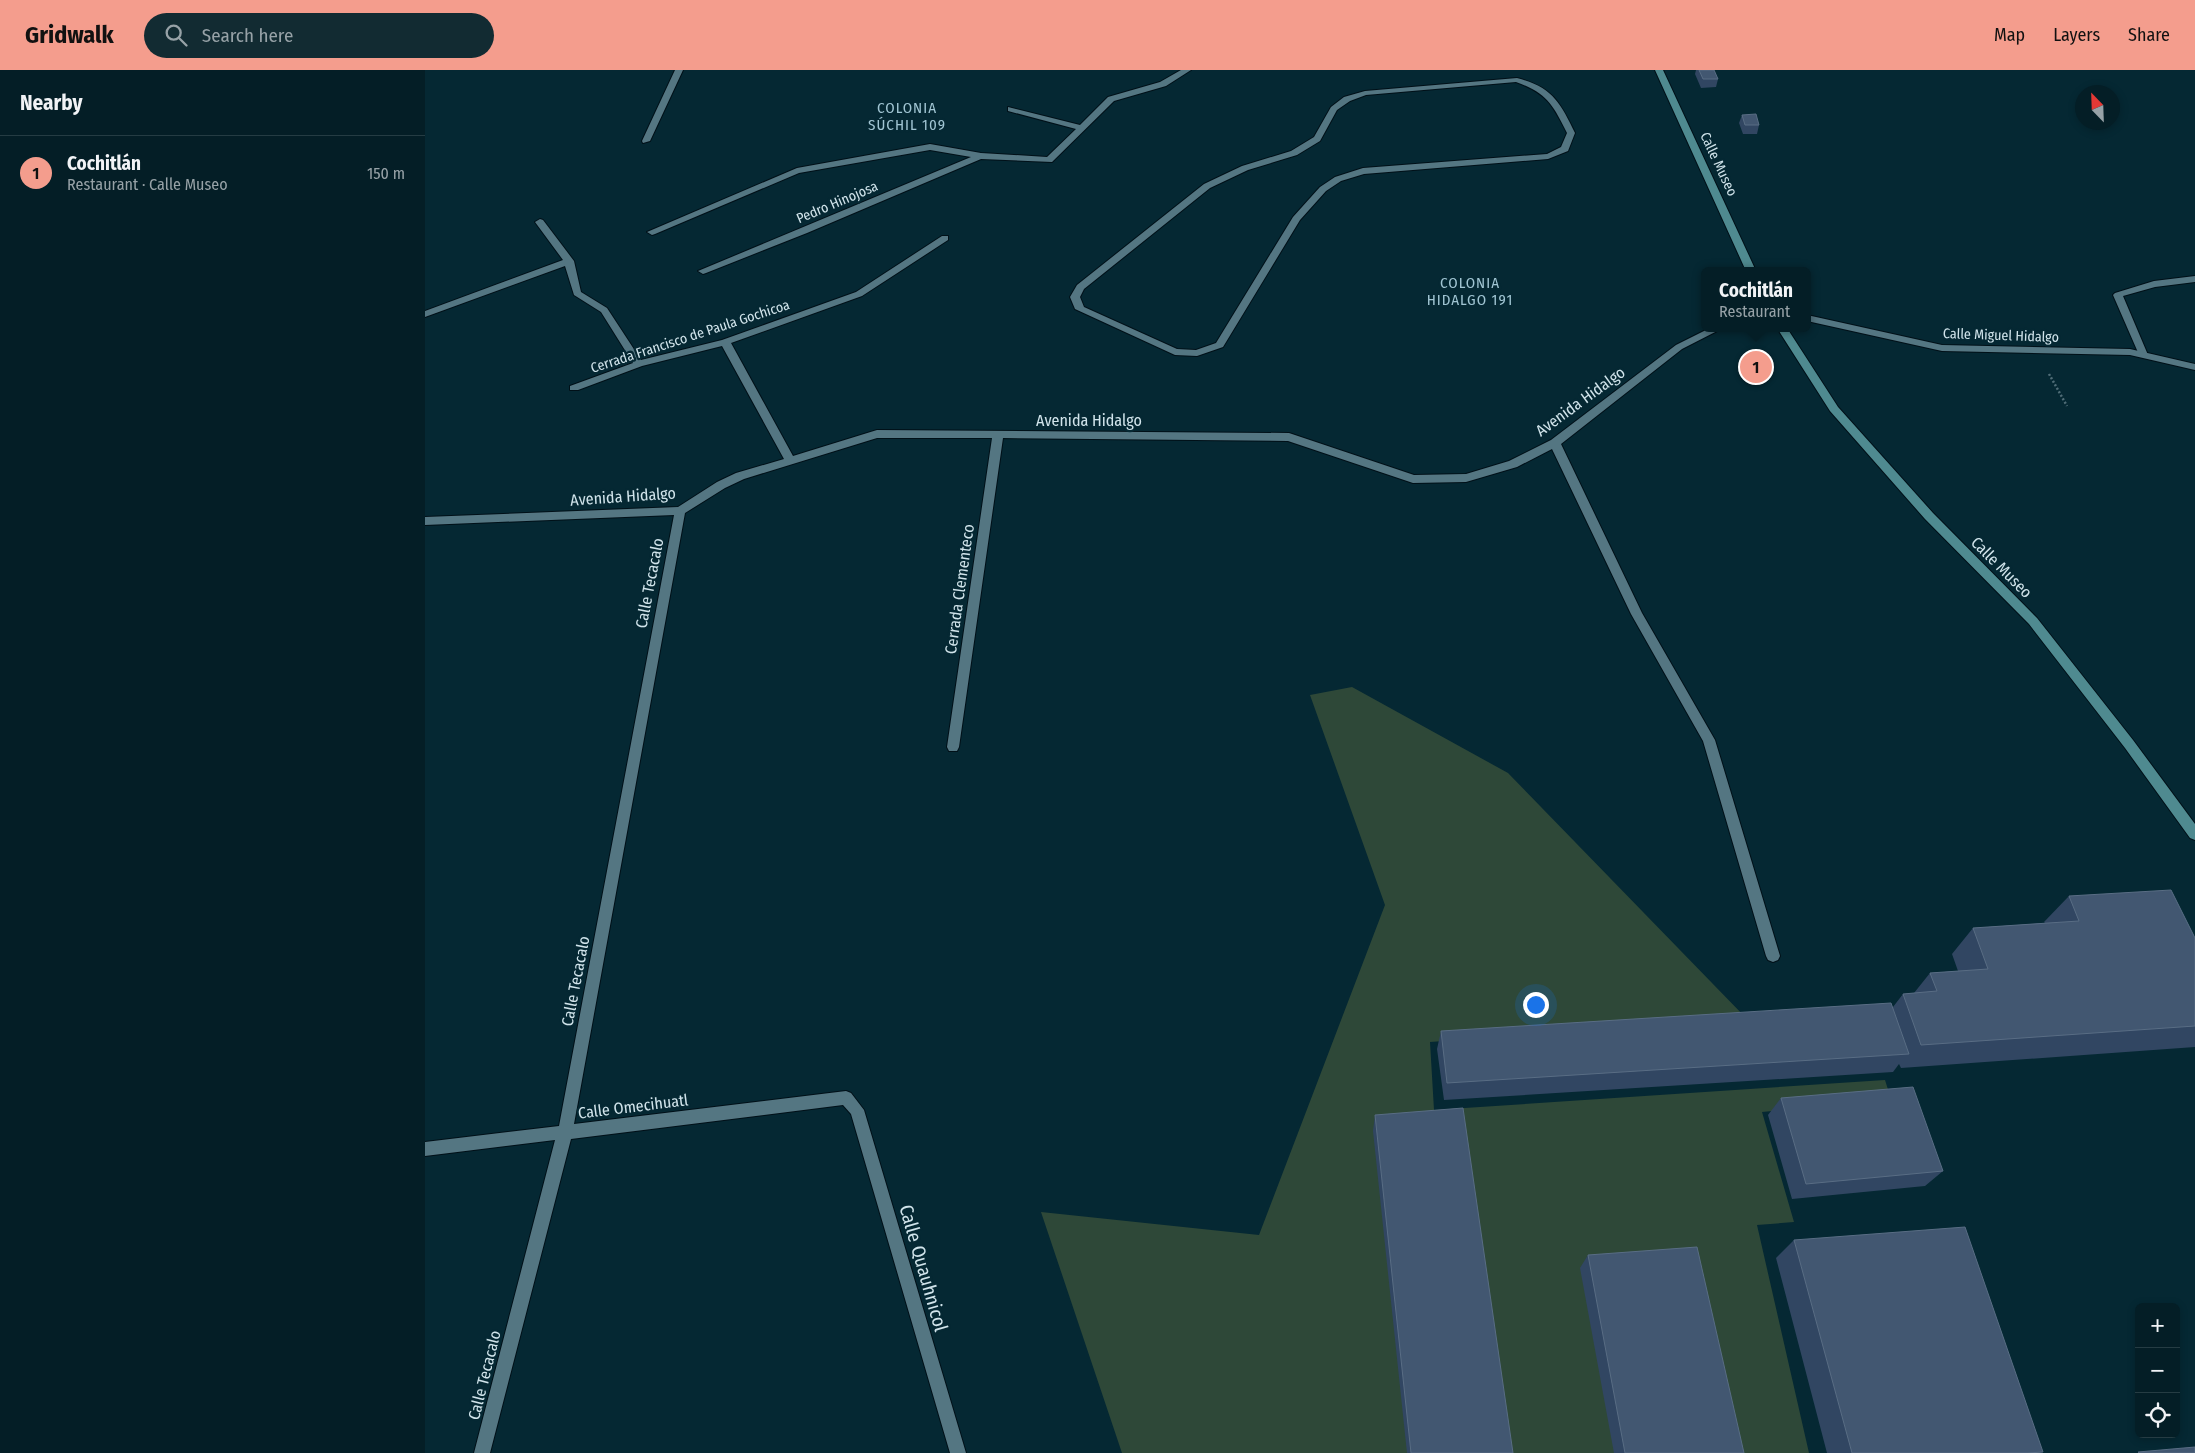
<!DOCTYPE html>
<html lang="en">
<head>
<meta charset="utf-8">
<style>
  :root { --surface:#041e26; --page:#122b32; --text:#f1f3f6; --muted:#97a2a7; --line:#253c43; --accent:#f49d8d }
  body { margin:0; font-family:"Fira Sans Condensed",sans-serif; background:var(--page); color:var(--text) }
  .controls { position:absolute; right:15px; bottom:15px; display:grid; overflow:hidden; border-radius:8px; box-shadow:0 2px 8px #0003 }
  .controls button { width:45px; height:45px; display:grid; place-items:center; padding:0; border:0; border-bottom:1px solid var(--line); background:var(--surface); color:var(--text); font:25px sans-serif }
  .compass { position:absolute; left:1650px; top:15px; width:45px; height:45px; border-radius:50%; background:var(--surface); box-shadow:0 2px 8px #0003; rotate:337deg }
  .you { position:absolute; left:1110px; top:934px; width:18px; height:18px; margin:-12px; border:4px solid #fff; border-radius:50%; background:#1a73e8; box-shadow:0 0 0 8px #1a73e833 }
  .badge { display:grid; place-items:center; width:32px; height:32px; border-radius:50%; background:var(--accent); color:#111; font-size:16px; font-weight:700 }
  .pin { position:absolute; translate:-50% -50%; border:2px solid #fff; box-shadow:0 1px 5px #0006 }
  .popup { position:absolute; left:1276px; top:197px; width:110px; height:65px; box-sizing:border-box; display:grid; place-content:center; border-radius:8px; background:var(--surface); filter:drop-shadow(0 1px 4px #0005); font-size:16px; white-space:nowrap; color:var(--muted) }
  .popup b { font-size:19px; color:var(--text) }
  .popup::after { content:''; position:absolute; left:50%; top:100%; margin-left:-10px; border:10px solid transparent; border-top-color:var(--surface) }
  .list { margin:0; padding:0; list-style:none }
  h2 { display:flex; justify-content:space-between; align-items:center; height:65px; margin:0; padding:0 20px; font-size:21px }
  h2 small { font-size:16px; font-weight:400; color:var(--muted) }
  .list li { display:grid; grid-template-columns:32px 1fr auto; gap:15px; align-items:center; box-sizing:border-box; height:75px; padding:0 20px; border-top:1px solid var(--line) }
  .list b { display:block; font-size:19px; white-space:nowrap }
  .list p { margin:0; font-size:16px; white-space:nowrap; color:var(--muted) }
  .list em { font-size:16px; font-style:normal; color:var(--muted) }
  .icon { flex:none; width:28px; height:28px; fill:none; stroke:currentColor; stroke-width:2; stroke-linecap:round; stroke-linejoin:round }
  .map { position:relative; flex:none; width:1770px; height:1383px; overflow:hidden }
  header { display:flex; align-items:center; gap:30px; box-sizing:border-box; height:70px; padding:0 25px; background:var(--accent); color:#111 }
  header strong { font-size:24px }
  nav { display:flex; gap:28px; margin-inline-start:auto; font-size:18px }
  .search { width:350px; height:45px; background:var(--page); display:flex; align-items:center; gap:12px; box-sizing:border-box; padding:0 18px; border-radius:28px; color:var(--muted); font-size:19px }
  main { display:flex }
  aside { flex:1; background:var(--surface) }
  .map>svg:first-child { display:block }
  .green { fill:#2e4838 }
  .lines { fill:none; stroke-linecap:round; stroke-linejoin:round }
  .lane-casing { stroke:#001018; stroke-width:2 }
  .street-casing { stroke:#001018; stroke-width:2 }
  .secondary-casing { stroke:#001018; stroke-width:2 }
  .path { stroke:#506d77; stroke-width:2.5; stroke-dasharray:2 2; stroke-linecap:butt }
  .lane { fill:#547682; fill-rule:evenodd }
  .street { fill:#547682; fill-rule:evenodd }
  .secondary { fill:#4f8a90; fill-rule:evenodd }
  .wall { fill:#314662 }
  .building { fill:#425771; stroke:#596d84 }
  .labels { text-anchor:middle; stroke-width:4.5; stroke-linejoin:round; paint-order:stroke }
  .far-street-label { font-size:14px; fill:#d1e4eb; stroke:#052833 }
  .far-neighbourhood-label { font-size:15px; letter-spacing:1px; fill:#a1c5d3; stroke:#052833 }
  .street-label { font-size:16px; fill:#d1e4eb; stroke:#052833 }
  .near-street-label { font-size:19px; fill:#d1e4eb; stroke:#052833 }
</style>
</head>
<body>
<header>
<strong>Gridwalk</strong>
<div class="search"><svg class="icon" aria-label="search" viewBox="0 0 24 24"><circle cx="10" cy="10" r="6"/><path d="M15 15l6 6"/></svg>Search here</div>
<nav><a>Map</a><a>Layers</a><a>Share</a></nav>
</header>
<main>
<aside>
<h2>Nearby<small></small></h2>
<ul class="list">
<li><span class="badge">1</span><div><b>Cochitlán</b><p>Restaurant · Calle Museo</p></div><em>150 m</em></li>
</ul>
</aside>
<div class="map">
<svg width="1770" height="1383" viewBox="0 0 1770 1383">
  <rect width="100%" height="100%" fill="#052833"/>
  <path class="green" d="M927,617l156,86 239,246 -317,23 4,68 451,-30 6,19 -129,13 32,110 -37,3 52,228h-687l-81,-241 218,23 126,-330 -75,-210z"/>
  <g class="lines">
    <defs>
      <path id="lane" d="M756,0h10l-25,16 -52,15 -62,61 -71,-3 -174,74 -101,40 -3,1 -5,-3 273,-114 -41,-7 -131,23 -144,61 -3,1 -5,-3 150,-64 133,-24 51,9 66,4 29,-28 -68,-18v-4l72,18 28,-28 52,-15z
        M1770,206v6l-40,5 -32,9 25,59 -2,2h-6l-27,-62 2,-2 39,-12z"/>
      <path id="street" d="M250,0h8l-33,71 -7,2 -1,-2z
        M1092,8c35,9 43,24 58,55l-7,18 -20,8 -184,15 -23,7 -15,10 -26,29 -77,127 -26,9 -22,-1 -100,-46 -5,-12 7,-12 127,-101 38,-18 49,-15 23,-14 17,-30 13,-10 21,-6zM1091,12c31,11 37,23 51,51l-6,14 -14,7 -184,14 -28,9 -15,10 -27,30 -77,126 -20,7 -19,-1 -93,-42 -4,-10 4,-8 126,-101 38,-18 49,-15 23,-14 17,-31 13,-9 16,-6z
        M115,149l3,1 31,41 7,31 26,16 34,52 81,-20 134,-48 86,-56h6v4l-86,56 -131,47 62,113 84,-26 412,3 125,42 52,-1 43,-13 42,-21 125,-95 34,-17h13l-41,21 -121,95 81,169 73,127 65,216 -2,4 -5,2 -5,-2 -2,-4 -63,-215 -72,-127 -79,-165 -35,18 -51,15 -53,1 -125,-42 -285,-3 -44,309 -2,4h-8l-2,-4 45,-309h-115l-133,41 -19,9 -40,25 -111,611 272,-33 5,2 13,17 102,343h-16l-99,-339 -8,-9 -272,34 -81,314h-16l81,-313 -130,16v-14l134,-16 115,-611 -249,10v-8l253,-10 39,-25 19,-9 48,-14 -62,-113 -80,20 -64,24h-8v-4l63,-23 -32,-51 -27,-17 -9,-29 -140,51v-6l138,-51 -28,-38z
        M1382,245l135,30 188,4 65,15v6l-65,-15 -188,-4 -135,-30z"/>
      <path id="secondary" d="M1230,0h8l93,201h-10z
        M1352,258h10l51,79 95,106 104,105 96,122 62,84v16l-5,-2 -65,-90 -96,-124 -104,-105 -95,-108z"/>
    </defs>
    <use href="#lane" class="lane-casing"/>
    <use href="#street" class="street-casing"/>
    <use href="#secondary" class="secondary-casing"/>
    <path class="path" d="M1624,304l18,32"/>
    <use href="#lane" class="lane"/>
    <use href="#street" class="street"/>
    <use href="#secondary" class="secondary"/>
  </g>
  <path class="wall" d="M1271,0h18l4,9 -2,8 -15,1 -6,-14z
    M1317,45l17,10 -2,9h-14l-4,-11z
    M1644,826l126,42v109l-294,21 -2,-4 -6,8 -449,28 -7,-51 4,-18 452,-24 10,-13 11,-1 16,-20 28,-2 -6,-17 21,-26 72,-5 -1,-1z
    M1356,1028l162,73 -18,15 -133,13 -24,-84z
    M950,1045l138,338h-106l-34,-322z
    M1369,1170l249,212 -4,1h-212l-51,-195z
    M1163,1185l156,198h-130l-34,-185z"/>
  <path class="building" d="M1274,0h15l4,9h-15z
    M1331,44l3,11h-14l-3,-10z
    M1746,820l24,48v88l-274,19 -18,-51 34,-3 -7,-18 58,-4 -15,-41 106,-7 -10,-25z
    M1466,933l18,51 -462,29 -6,-52z
    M1488,1017l30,84 -137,13 -25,-86z
    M1038,1038l50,345h-102l-36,-338z
    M1540,1157l78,225 -16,1h-175l-58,-213z
    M1272,1177l47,206h-119l-37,-198z
    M1770,1377v6h-56l-1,-1z"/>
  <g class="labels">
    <g class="far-street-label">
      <text transform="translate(1294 94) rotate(65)" y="5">Calle Museo</text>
      <text transform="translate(412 132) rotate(-23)" y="5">Pedro Hinojosa</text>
      <text transform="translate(1576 265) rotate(2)" y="5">Calle Miguel Hidalgo</text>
      <text transform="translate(265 266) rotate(-18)" y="5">Cerrada Francisco de Paula Gochicoa</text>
    </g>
    <g class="far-neighbourhood-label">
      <text x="482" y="43">COLONIA<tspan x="482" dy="17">SÚCHIL 109</tspan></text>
      <text x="1045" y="218">COLONIA<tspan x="1045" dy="17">HIDALGO 191</tspan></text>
    </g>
    <g class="street-label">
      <text transform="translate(1155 331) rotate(-36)" y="6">Avenida Hidalgo</text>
      <text x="664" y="356">Avenida Hidalgo</text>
      <text transform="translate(198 426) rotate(-4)" y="6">Avenida Hidalgo</text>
      <text transform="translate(1577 497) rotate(45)" y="6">Calle Museo</text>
      <text transform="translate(224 513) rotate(-79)" y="6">Calle Tecacalo</text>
      <text transform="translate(534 519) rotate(-82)" y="6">Cerrada Clementeco</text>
      <text transform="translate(150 911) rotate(-79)" y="6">Calle Tecacalo</text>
      <text transform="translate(208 1036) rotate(-7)" y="6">Calle Omecihuatl</text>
      <text transform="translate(59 1305) rotate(-76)" y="6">Calle Tecacalo</text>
    </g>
    <g class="near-street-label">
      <text transform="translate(499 1198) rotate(74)" y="7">Calle Quauhnicol</text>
    </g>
  </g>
</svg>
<div class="controls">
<button>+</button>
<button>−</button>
<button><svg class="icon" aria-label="locate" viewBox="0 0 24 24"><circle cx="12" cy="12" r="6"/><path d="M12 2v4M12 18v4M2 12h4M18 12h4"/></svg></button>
</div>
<svg class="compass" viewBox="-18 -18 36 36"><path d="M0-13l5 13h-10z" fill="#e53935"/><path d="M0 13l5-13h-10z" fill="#97a2a7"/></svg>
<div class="you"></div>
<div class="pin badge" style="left:1331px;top:297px">1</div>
<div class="popup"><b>Cochitlán</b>Restaurant</div>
</div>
</main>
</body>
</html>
